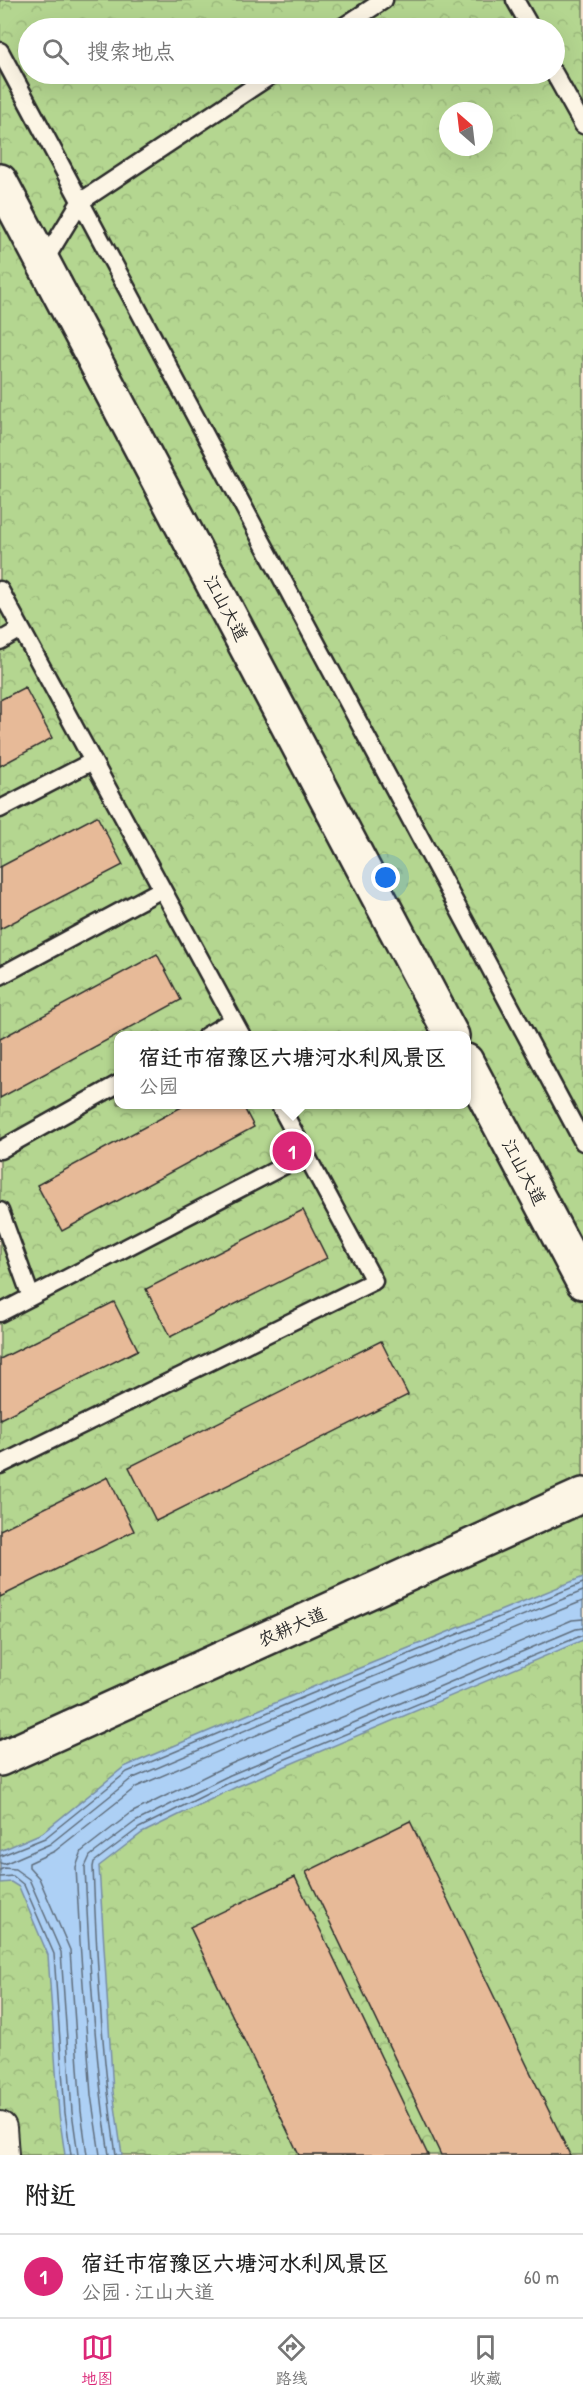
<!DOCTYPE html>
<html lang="zh">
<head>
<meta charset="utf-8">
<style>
  :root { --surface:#fff; --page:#f6f6f6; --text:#222; --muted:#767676; --line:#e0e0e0; --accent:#db2777 }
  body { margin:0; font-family:"Patrick Hand","LXGW WenKai TC",sans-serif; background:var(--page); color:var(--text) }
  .compass { position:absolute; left:439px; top:102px; width:54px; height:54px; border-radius:50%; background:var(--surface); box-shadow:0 6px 24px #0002; rotate:332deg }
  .you { position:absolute; left:386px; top:878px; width:21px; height:21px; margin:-15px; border:4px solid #fff; border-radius:50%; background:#1a73e8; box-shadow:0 0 0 9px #1a73e833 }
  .badge { display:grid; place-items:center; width:39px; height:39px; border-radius:50%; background:var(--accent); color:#fff; font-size:20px; font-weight:700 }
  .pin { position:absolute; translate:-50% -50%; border:3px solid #fff; box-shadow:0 2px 6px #0006 }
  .popup { position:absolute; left:114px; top:1031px; width:357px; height:78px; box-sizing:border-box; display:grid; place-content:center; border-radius:12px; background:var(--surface); filter:drop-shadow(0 2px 4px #0005); font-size:20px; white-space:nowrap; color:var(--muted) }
  .popup b { font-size:22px; color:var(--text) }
  .popup::after { content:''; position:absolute; left:50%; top:100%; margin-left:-12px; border:12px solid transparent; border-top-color:var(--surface) }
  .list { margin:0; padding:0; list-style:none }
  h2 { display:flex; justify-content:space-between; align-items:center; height:78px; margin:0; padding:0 24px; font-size:26px }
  h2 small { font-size:20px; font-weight:400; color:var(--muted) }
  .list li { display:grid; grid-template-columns:39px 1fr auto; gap:18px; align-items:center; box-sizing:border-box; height:84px; padding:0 24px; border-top:2px solid var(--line) }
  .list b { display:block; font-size:22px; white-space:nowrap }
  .list p { margin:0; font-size:20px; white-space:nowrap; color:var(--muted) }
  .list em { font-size:20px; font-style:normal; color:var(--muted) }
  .icon { flex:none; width:33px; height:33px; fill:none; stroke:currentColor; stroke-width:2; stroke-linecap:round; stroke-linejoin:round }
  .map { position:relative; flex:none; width:583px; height:2155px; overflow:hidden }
  .search { position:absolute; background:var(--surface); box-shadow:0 6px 24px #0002; left:18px; right:18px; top:18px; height:66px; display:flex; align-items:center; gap:15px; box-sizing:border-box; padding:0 21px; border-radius:33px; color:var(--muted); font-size:22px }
  .sheet { height:162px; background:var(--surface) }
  nav { display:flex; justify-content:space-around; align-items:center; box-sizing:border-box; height:84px; border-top:2px solid var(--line); background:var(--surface); font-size:16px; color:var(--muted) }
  nav a { display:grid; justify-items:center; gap:3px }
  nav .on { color:var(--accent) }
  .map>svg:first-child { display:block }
  .forest { fill:url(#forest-crowns); stroke:#70805e; stroke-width:1.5; fill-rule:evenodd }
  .water { fill:#add0f5; stroke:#798ea4; stroke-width:1.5 }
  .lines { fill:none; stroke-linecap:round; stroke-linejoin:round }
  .shore { stroke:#5f6d7c; stroke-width:1.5 }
  .building { fill:#e7ba98; stroke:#2b2b2b; stroke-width:1.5 }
  .lane-casing { stroke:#2b2b2b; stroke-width:21 }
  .street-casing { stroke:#2b2b2b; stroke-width:36 }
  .secondary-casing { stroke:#2b2b2b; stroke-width:38 }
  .lane { stroke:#fcf5e5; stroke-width:16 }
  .street { stroke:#fcf5e5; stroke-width:32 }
  .secondary { stroke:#fcf5e5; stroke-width:33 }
  .labels { text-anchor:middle; stroke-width:6; stroke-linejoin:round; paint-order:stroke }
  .street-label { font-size:18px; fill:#2b2b2b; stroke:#fcf5e5 }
</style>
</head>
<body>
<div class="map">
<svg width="583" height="2155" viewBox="0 0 583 2155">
  <defs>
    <pattern id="forest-crowns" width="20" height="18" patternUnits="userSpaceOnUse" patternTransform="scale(1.5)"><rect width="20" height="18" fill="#b4d690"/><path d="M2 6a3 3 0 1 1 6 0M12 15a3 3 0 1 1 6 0" fill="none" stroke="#9bb87c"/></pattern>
  </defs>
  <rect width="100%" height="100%" fill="#f6e3ce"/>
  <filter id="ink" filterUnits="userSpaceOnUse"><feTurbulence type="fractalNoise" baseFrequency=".0167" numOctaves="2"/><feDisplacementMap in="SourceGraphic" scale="12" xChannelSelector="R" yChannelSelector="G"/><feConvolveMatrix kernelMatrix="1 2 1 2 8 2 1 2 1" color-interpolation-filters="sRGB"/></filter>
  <g filter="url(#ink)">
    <path class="forest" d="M0,0h583v2155h-583zM28,28h526v46h-526zM448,111h36v36h-36zM118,1036h348v68h-348z"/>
    <path class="water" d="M583,1577v63l-347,147 -94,46 -43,33 14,226 9,63h-57l-6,-41 -11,-159 -29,-68 -8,-5 -11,1v-32l42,-18 82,-66 184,-78z"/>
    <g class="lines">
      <path class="shore" d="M0,1856l45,-18 82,-66 184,-78 272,-111
        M0,1863l4,1 46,-20 81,-65 183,-78 269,-110
        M0,1870l4,-2 11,1 14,10 32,73 11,160 6,43
        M0,1877l13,-1 11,9 30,69 11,159 6,42
        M87,2155l-6,-44 -11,-161 -31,-72 -10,-11v-4l26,-12 81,-64 181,-78 266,-108
        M100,2155l-9,-60 -11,-153 -4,-75 6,-16 49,-38 95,-47 346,-146 11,-1
        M109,2155c-14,-95 -20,-192 -24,-288l5,-11 45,-34 95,-47 346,-146 7,-1
        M116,2155c-14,-95 -19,-192 -23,-288l1,-5 45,-34 94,-47 350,-146"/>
    </g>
    <path class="building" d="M25,687l27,51 -52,28v-66z
      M97,816l26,49 -123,64v-62z
      M157,954l24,46 -181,98v-59z
      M187,1104h55l12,23 -192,104 -25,-46z
      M303,1210l24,48 -157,79 -24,-48z
      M114,1302l24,48 -138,69v-60z
      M381,1341l27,54 -252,126 -27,-54z
      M108,1477l26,54 -134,66v-67z
      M410,1821l160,334h-129l-135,-283z
      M295,1877l133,278h-129l-109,-228z"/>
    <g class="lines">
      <defs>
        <path id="lane" d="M515,0l16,28
          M341,28l43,-28
          M0,51l583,1091
          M554,73l29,52
          M43,263l37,-61 193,-128
          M0,590l242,446
          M0,641l21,-12
          M0,809l93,-48
          M0,976l162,-87
          M206,1036l27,-16
          M279,1104l31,58
          M0,1150l118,-66
          M0,1211l31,86
          M0,1313l293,-152 17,1 64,119 -374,184"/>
        <path id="street" d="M0,2128l2,27"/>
        <path id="secondary" d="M0,181l452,855
          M466,1061l117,221
          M0,1759l583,-264"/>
      </defs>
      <use href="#lane" class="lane-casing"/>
      <use href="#street" class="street-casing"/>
      <use href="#secondary" class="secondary-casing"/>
      <use href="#lane" class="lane"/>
      <use href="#street" class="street"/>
      <use href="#secondary" class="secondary"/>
    </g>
  </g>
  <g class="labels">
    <g class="street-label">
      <text transform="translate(226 608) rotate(62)" y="6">江山大道</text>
      <text transform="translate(524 1172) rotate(62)" y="6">江山大道</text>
      <text transform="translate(292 1627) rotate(-24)" y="6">农耕大道</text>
    </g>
  </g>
</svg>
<svg class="compass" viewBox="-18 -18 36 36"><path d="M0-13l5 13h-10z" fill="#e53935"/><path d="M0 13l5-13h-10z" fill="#767676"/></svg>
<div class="you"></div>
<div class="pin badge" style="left:292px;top:1151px">1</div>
<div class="popup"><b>宿迁市宿豫区六塘河水利风景区</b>公园</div>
<div class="search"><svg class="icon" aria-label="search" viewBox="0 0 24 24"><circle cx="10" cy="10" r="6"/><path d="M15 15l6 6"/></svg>搜索地点</div>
</div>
<section class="sheet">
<h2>附近<small></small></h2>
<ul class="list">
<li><span class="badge">1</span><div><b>宿迁市宿豫区六塘河水利风景区</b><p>公园 · 江山大道</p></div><em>60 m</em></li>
</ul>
</section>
<nav>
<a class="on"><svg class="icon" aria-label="map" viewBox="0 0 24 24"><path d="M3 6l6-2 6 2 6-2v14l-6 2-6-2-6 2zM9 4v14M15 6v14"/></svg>地图</a>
<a><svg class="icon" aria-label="directions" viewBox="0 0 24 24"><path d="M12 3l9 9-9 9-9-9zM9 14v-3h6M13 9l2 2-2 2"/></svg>路线</a>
<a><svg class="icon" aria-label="saved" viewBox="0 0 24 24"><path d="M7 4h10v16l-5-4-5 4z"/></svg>收藏</a>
</nav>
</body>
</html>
